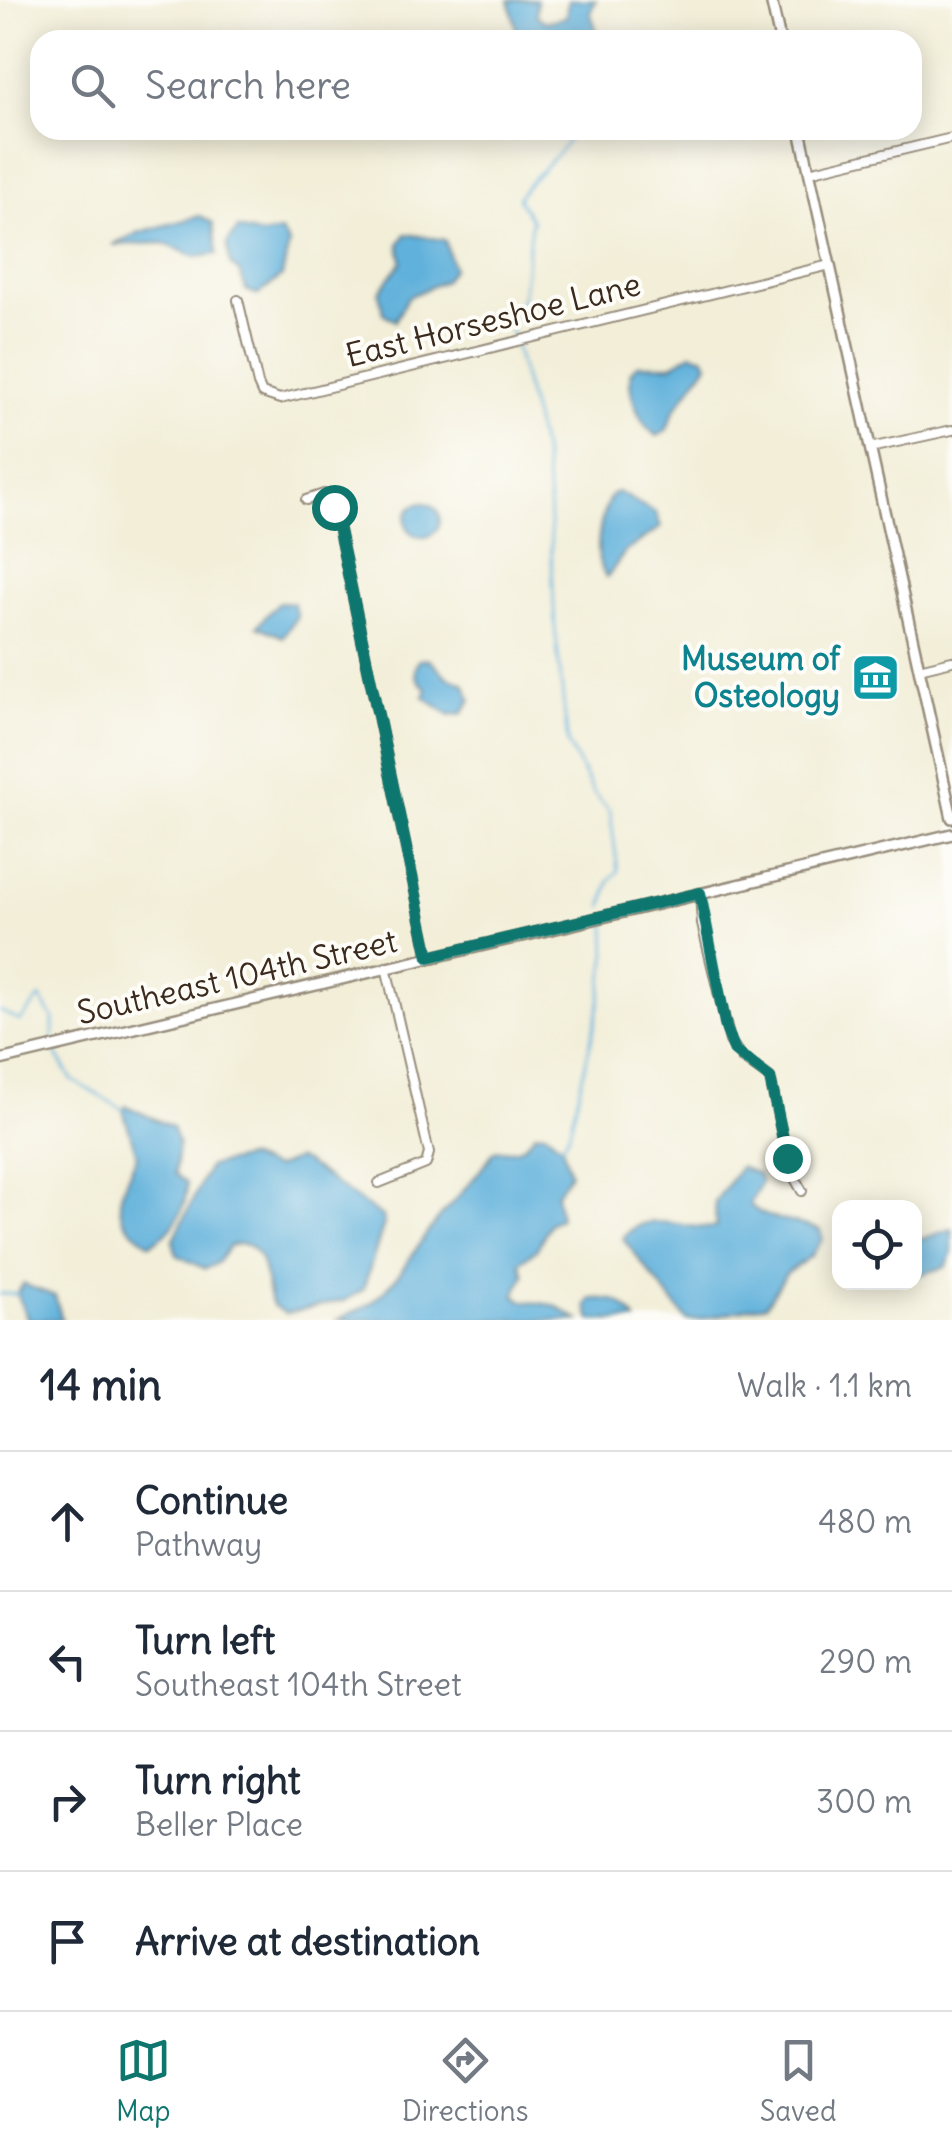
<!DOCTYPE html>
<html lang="en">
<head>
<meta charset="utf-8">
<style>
  :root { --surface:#fff; --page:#f6f6f7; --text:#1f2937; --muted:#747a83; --line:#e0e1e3; --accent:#0f766e }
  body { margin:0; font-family:Delius,sans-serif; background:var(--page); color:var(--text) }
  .controls { position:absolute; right:30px; bottom:30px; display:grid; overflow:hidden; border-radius:20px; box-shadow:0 5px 25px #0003 }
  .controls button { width:90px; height:90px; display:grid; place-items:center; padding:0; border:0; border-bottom:2px solid var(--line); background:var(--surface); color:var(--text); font:50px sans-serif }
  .stop { position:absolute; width:30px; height:30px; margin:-22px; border:8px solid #0f766e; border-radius:50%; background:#fff }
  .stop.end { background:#0f766e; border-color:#fff; box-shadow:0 2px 10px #0008 }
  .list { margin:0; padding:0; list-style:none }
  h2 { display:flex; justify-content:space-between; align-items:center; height:130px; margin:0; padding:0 40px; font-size:42px }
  h2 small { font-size:32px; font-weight:400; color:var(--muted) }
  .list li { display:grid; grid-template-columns:65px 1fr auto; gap:30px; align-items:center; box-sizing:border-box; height:140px; padding:0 40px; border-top:2px solid var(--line) }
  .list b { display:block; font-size:38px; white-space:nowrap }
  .list p { margin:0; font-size:32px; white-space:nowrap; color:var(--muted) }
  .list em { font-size:32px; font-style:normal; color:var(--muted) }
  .icon { flex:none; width:55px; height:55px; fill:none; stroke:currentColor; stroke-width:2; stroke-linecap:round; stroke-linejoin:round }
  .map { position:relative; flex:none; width:952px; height:1320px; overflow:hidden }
  .search { position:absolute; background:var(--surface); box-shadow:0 5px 25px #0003; left:30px; right:30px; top:30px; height:110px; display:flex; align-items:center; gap:25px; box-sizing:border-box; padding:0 35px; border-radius:30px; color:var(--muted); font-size:38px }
  .sheet { height:690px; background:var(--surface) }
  nav { display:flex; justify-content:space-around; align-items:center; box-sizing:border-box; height:140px; border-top:2px solid var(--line); background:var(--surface); font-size:28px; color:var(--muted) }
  nav a { display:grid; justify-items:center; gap:5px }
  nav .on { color:var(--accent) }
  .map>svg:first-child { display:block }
  .water { fill:#61b1db; stroke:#4e6e7c; stroke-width:2.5 }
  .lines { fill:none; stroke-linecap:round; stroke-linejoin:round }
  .stream { stroke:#61b1db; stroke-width:2.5 }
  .minor-casing { stroke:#968c7b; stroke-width:12 }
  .tertiary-casing { stroke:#968c7b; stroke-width:14 }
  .minor { stroke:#fff; stroke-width:8 }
  .tertiary { stroke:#fff; stroke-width:9 }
  .route { stroke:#0f766e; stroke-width:12 }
  .labels { text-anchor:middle; stroke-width:8; stroke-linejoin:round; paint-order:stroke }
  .street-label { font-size:32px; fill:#3b2a1e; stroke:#fdfcf7 }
  .culture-label { font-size:32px; font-weight:bold; fill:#0d838f; stroke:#fdfcf7; text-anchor:end }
</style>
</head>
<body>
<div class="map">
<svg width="952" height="1320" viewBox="0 0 952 1320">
  <rect width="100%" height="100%" fill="#fdfcf7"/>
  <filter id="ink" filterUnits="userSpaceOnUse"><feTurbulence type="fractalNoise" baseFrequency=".01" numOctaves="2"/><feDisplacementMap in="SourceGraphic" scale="20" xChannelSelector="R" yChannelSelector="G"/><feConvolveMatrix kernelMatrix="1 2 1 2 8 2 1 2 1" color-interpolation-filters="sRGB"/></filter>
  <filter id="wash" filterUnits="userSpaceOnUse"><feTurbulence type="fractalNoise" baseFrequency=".0048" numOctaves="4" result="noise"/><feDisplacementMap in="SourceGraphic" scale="40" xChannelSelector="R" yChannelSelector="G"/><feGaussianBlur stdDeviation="2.25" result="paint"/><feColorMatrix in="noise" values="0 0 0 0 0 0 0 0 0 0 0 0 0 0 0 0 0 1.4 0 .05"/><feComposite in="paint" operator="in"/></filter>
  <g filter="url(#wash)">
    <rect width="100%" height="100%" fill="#f2eed8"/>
    <path class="water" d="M509,0h28l-1,15 9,7 21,-5 2,-17h28l-6,12 10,28h-88l4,-13z
      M200,216l13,7 4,31 -21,3 -33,-14 -51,2 28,-13z
      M238,229l24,6 19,-3 8,12 -7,32 -24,19 -12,-5 -6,-17 -10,-9 -3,-21z
      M406,234l39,6 8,28 -9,13 -36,16 -13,24 -12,-8 -4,-21 23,-31 -3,-17z
      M692,353l13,4 3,7 -33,45 -9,22 -9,5c-18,-11 -30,-45 -26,-65l6,-6h35z
      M618,492l38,21 5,14 -35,24 -19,26c-17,-16 -6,-64 5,-83z
      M406 520a17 17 0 1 1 34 0a17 17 0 1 1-34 0Z
      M279,602l14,1 4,13 -14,21 -26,-11z
      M429,659l18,18 17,6 7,17 -8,13 -13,2 -26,-18 3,-8c-10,-9 -16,-16 -8,-29z
      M126,1106l46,21 6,17 -3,30 12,9c0,26 -14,50 -37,61 -44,-28 -32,-47 -13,-88l-14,-46z
      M545,1132l17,14 8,27 -14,21 4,25 -10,4 -13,26 -17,13 4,13 -9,20 8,6 31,4 25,15h-242c11,-7 25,-10 35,-18 30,-25 36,-43 58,-73 21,-27 46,-49 64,-78 21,-2 27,2 41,-18z
      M246,1158l28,10 23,-9 8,3 77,55 2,7 -21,66 -18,10 -59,14 -14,-9c-9,-21 -5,-72 -42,-59l-13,17 -12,6 -28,-14 -4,-14 36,-75z
      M740,1167l18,7 3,8 -11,22c10,16 51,18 70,26l3,9 -12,17 -25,18 -20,31c-28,3 -51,15 -79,15l-64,-81c22,-33 62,-7 93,-12l-1,-25z
      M952,1229v25l-6,13 -31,9v-35z
      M23,1284l32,12 7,24h-34l-11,-26z
      M591,1299c22,-1 33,1 45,21h-45l-5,-15z"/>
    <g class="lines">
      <path class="stream" d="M572,130c-6,23 -41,45 -54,68l14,23c-8,36 -2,73 -22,105l32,124 7,51 6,127 13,116 25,48 17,19 8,60 -8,9 -7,26
        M0,1011l20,10 20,-23 13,20v25
        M56,1053l16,27 52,30
        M561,1147l8,-14 30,-126 8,-54 -1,-30
        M0,1294h18"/>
    </g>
  </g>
  <g filter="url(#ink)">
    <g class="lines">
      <defs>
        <path id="minor" d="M809,172l143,-34
          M238,300l20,84 4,9 18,6 550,-134
          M870,448l82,-18
          M306,500l18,-6 10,13 95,450
          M919,669l33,-8
          M700,893l2,31 28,117 12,17 28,20 19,90 13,23
          M379,1183l47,-19 3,-11 -43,-186"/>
        <path id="tertiary" d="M771,0l9,40
          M800,130l152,688
          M0,1060l952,-226"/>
      </defs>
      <use href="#minor" class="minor-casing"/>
      <use href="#tertiary" class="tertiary-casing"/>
      <use href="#minor" class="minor"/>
      <use href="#tertiary" class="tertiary"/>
    </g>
  </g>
  <g class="lines" filter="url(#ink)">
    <path class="route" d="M334,507l95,450 271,-64 26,135 9,23 35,27 17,80"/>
  </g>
  <defs>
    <symbol id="museum-square" viewBox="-11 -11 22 22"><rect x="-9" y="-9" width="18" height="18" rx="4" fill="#0f9aa8" stroke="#fdfcf7"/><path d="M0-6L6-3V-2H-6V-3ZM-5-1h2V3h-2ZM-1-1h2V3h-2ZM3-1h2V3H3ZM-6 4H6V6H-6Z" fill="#fff"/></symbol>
  </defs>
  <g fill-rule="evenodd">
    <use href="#museum-square" x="848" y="650" width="55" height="55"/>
  </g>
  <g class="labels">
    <g class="street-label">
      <text transform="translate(493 320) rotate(-14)" y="11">East Horseshoe Lane</text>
      <text transform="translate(237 977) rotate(-13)" y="11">Southeast 104th Street</text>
    </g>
    <g class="culture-label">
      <text x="840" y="670">Museum of<tspan x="840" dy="37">Osteology</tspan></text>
    </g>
  </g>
</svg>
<div class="controls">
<button><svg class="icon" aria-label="locate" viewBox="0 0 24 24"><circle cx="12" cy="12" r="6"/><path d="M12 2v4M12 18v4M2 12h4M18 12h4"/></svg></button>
</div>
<div class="stop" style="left:334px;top:507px"></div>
<div class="stop end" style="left:787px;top:1158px"></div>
<div class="search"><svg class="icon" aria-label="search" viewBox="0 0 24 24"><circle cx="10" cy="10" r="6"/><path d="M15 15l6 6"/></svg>Search here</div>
</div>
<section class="sheet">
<h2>14 min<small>Walk · 1.1 km</small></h2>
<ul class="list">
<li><svg class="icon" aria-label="ahead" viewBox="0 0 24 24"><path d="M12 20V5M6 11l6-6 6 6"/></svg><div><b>Continue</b><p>Pathway</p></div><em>480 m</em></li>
<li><svg class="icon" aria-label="left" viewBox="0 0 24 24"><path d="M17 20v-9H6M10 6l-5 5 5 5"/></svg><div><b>Turn left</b><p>Southeast 104th Street</p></div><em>290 m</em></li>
<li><svg class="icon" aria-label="right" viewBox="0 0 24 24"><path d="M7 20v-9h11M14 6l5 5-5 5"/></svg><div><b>Turn right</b><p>Beller Place</p></div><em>300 m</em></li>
<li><svg class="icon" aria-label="arrive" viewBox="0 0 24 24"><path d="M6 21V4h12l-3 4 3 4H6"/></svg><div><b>Arrive at destination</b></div></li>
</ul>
</section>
<nav>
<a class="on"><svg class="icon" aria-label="map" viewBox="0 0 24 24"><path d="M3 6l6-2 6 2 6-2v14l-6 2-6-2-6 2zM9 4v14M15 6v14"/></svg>Map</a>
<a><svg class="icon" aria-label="directions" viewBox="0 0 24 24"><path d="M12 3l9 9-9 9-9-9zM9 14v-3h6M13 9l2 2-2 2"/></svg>Directions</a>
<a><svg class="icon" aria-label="saved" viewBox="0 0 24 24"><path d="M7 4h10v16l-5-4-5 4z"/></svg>Saved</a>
</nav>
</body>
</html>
